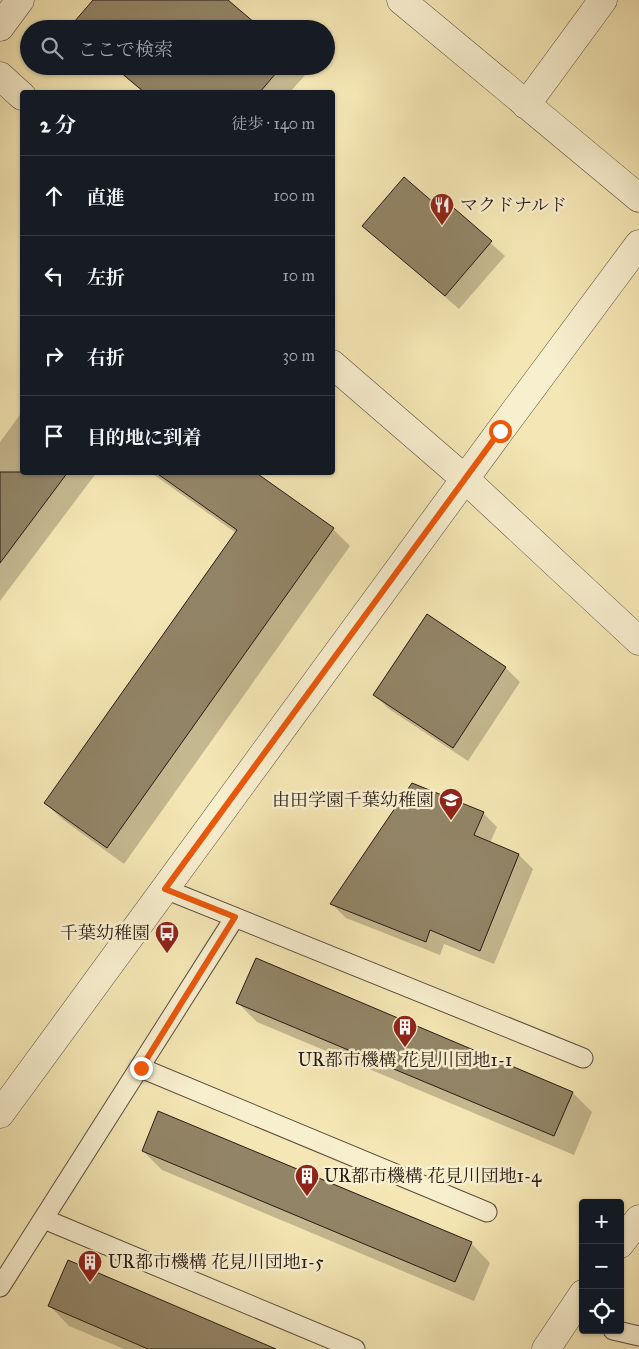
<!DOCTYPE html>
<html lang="ja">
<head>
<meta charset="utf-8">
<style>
  :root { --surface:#171b24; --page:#20242c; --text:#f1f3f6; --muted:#9ea1a6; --line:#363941 }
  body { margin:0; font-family:"IM FELL Great Primer","Noto Serif JP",serif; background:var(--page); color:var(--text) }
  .controls { position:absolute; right:15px; bottom:15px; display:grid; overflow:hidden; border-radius:5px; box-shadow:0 1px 4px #0004 }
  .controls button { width:45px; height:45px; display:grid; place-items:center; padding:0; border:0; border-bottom:1px solid var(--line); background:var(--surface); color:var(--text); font:25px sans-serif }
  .stop { position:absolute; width:15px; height:15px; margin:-11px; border:4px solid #ea580c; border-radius:50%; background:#fff }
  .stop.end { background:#ea580c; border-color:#fff; box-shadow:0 1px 5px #0008 }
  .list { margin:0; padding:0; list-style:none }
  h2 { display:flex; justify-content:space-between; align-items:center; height:65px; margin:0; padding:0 20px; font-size:21px }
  h2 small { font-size:16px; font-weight:400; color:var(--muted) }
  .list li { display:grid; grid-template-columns:32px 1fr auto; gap:15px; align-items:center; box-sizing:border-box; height:80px; padding:0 20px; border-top:1px solid var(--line) }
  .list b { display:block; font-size:19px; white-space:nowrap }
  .list em { font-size:16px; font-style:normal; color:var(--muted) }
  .icon { flex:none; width:28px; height:28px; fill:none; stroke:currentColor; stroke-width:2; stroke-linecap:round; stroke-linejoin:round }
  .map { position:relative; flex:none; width:639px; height:1349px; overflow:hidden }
  .search { position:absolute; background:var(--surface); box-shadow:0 1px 4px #0004; left:20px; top:20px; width:315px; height:55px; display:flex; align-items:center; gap:12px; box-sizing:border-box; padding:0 18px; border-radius:28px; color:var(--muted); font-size:19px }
  .panel { position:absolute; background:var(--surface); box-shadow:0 1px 4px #0004; left:20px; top:90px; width:315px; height:385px; border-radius:5px }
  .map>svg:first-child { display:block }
  .shadow { fill:#0003 }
  .building { fill:#928567; stroke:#271a13 }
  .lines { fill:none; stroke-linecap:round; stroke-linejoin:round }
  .service-casing { stroke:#5a4d3c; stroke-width:21 }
  .minor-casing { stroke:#5a4d3c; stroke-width:29 }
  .tertiary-casing { stroke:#5a4d3c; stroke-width:29 }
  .service { stroke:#f8efcf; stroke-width:19 }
  .minor { stroke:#f8efcf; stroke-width:28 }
  .tertiary { stroke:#f8efcf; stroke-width:28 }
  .route { stroke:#ea580c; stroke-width:6 }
  .labels { text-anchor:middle; stroke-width:5; stroke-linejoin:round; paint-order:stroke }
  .poi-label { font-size:18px; fill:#271a13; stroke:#f8efcf; text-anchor:start }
</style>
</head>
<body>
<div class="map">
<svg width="639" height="1349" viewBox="0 0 639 1349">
  <rect width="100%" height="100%" fill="#f5e7b5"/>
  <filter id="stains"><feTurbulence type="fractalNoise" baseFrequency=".004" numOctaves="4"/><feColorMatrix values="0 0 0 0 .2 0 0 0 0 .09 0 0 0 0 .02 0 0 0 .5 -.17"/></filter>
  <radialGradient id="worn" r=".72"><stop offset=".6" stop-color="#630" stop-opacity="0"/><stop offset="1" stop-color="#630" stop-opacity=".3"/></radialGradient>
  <path class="shadow" d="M112,66h190l6,6 -18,20h-147z
    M440,198l65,58 -46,53 -95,-83 70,-21z
    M22,412v60h75l-97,129v-159z
    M150,472h103l80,57 17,17 -226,318 -62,-45 -17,-16 191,-270z
    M427,616l79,52 14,14 -52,79 -79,-52 -14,-14z
    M483,813l14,14 -7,16 29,12 14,14 -39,95 -50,-20 -4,11 -94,-37 -14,-14z
    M256,960l317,133 19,19 -18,43 -317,-133 -19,-19z
    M143,1151l328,92 19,20 -16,38 -312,-131z
    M50,1306l223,43h-149l-55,-23z"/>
  <path class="building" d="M93,0h135l34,29h-194z
    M113,66h169l-22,26h-116z
    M404,177l30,26 6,-7 52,45 -47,55 -83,-70z
    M0,472h68l-68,91z
    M155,472h100l79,56 -227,320 -63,-45 193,-273z
    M427,614l79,53 -53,81 -80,-53z
    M412,783l72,29 -10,23 45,19 -39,97 -50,-21 -4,12 -96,-38z
    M256,958l317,134 -19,44 -318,-133z
    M158,1111l314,131 -17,40 -313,-131z
    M68,1260l208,89h-128l-100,-43z"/>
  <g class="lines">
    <defs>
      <path id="service" d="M165,889l418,169
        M141,1068l346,144
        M44,1219l311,130
        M0,1287l235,-370
        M613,1330l26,6"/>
      <path id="minor" d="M401,0l238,198
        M526,105l77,-105
        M620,1244l19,-25
        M546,1349l37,-55"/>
      <path id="tertiary" d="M0,27l20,-27
        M0,76l22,20
        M332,364l133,115 174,162
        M0,1114l500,-683 139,-187"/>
    </defs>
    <use href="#service" class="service-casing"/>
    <use href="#minor" class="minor-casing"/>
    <use href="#tertiary" class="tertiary-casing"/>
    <use href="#service" class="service"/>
    <use href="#minor" class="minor"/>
    <use href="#tertiary" class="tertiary"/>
  </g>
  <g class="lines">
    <path class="route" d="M141,1068l94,-151 -70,-28 335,-458"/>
  </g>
  <defs>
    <symbol id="restaurant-pin" viewBox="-11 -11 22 30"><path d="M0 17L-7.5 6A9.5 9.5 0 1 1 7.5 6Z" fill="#8f2418" stroke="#f8efcf"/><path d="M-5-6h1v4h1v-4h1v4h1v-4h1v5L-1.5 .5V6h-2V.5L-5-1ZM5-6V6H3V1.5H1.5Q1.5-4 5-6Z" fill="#fff"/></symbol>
    <symbol id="school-pin" viewBox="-11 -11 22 30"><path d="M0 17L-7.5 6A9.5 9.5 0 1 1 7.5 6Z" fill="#8f2418" stroke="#f8efcf"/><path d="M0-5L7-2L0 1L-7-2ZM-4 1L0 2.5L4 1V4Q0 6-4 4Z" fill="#fff"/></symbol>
    <symbol id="bus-pin" viewBox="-11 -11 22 30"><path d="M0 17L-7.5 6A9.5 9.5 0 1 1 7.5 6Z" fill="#8f2418" stroke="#f8efcf"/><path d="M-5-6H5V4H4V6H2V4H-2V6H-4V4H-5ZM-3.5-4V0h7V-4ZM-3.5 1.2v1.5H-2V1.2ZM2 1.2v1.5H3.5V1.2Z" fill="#fff"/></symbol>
    <symbol id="building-pin" viewBox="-11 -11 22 30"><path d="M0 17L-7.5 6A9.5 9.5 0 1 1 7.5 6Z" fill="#8f2418" stroke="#f8efcf"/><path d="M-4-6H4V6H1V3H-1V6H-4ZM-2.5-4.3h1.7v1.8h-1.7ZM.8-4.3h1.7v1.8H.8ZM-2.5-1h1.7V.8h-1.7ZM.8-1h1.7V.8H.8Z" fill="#fff"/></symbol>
  </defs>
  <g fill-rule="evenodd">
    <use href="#restaurant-pin" x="428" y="191" width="28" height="38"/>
    <use href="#school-pin" x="437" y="786" width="28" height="38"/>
    <use href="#bus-pin" x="153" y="919" width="28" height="38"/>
    <use href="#building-pin" x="391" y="1013" width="28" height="38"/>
    <use href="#building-pin" x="293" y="1162" width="28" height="38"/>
    <use href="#building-pin" x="76" y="1248" width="28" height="38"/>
  </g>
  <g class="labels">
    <g class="poi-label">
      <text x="460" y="211">マクドナルド</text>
      <text x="434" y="806" text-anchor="end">由田学園千葉幼稚園</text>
      <text x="150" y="939" text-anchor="end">千葉幼稚園</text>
      <text x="405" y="1066" text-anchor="middle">UR都市機構 花見川団地1-1</text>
      <text x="324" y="1182">UR都市機構 花見川団地1-4</text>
      <text x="108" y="1268">UR都市機構 花見川団地1-5</text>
    </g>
  </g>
  <rect width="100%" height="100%" filter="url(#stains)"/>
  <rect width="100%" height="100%" fill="url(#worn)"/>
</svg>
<div class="controls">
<button>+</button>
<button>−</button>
<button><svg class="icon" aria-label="locate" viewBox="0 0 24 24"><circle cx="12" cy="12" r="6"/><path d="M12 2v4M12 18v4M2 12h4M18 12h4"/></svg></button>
</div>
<div class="stop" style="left:500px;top:431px"></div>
<div class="stop end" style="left:141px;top:1068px"></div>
<div class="search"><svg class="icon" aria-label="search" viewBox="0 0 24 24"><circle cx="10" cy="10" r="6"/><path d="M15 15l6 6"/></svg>ここで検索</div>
<section class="panel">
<h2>2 分<small>徒歩 · 140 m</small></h2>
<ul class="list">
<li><svg class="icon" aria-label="ahead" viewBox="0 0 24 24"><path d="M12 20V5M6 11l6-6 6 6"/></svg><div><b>直進</b></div><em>100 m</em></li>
<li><svg class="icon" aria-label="left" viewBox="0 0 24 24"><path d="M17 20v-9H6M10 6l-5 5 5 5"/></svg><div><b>左折</b></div><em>10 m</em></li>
<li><svg class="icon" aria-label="right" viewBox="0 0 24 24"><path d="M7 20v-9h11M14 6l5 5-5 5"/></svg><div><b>右折</b></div><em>30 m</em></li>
<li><svg class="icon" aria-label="arrive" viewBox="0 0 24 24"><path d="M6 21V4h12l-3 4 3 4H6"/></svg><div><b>目的地に到着</b></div></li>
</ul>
</section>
</div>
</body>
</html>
